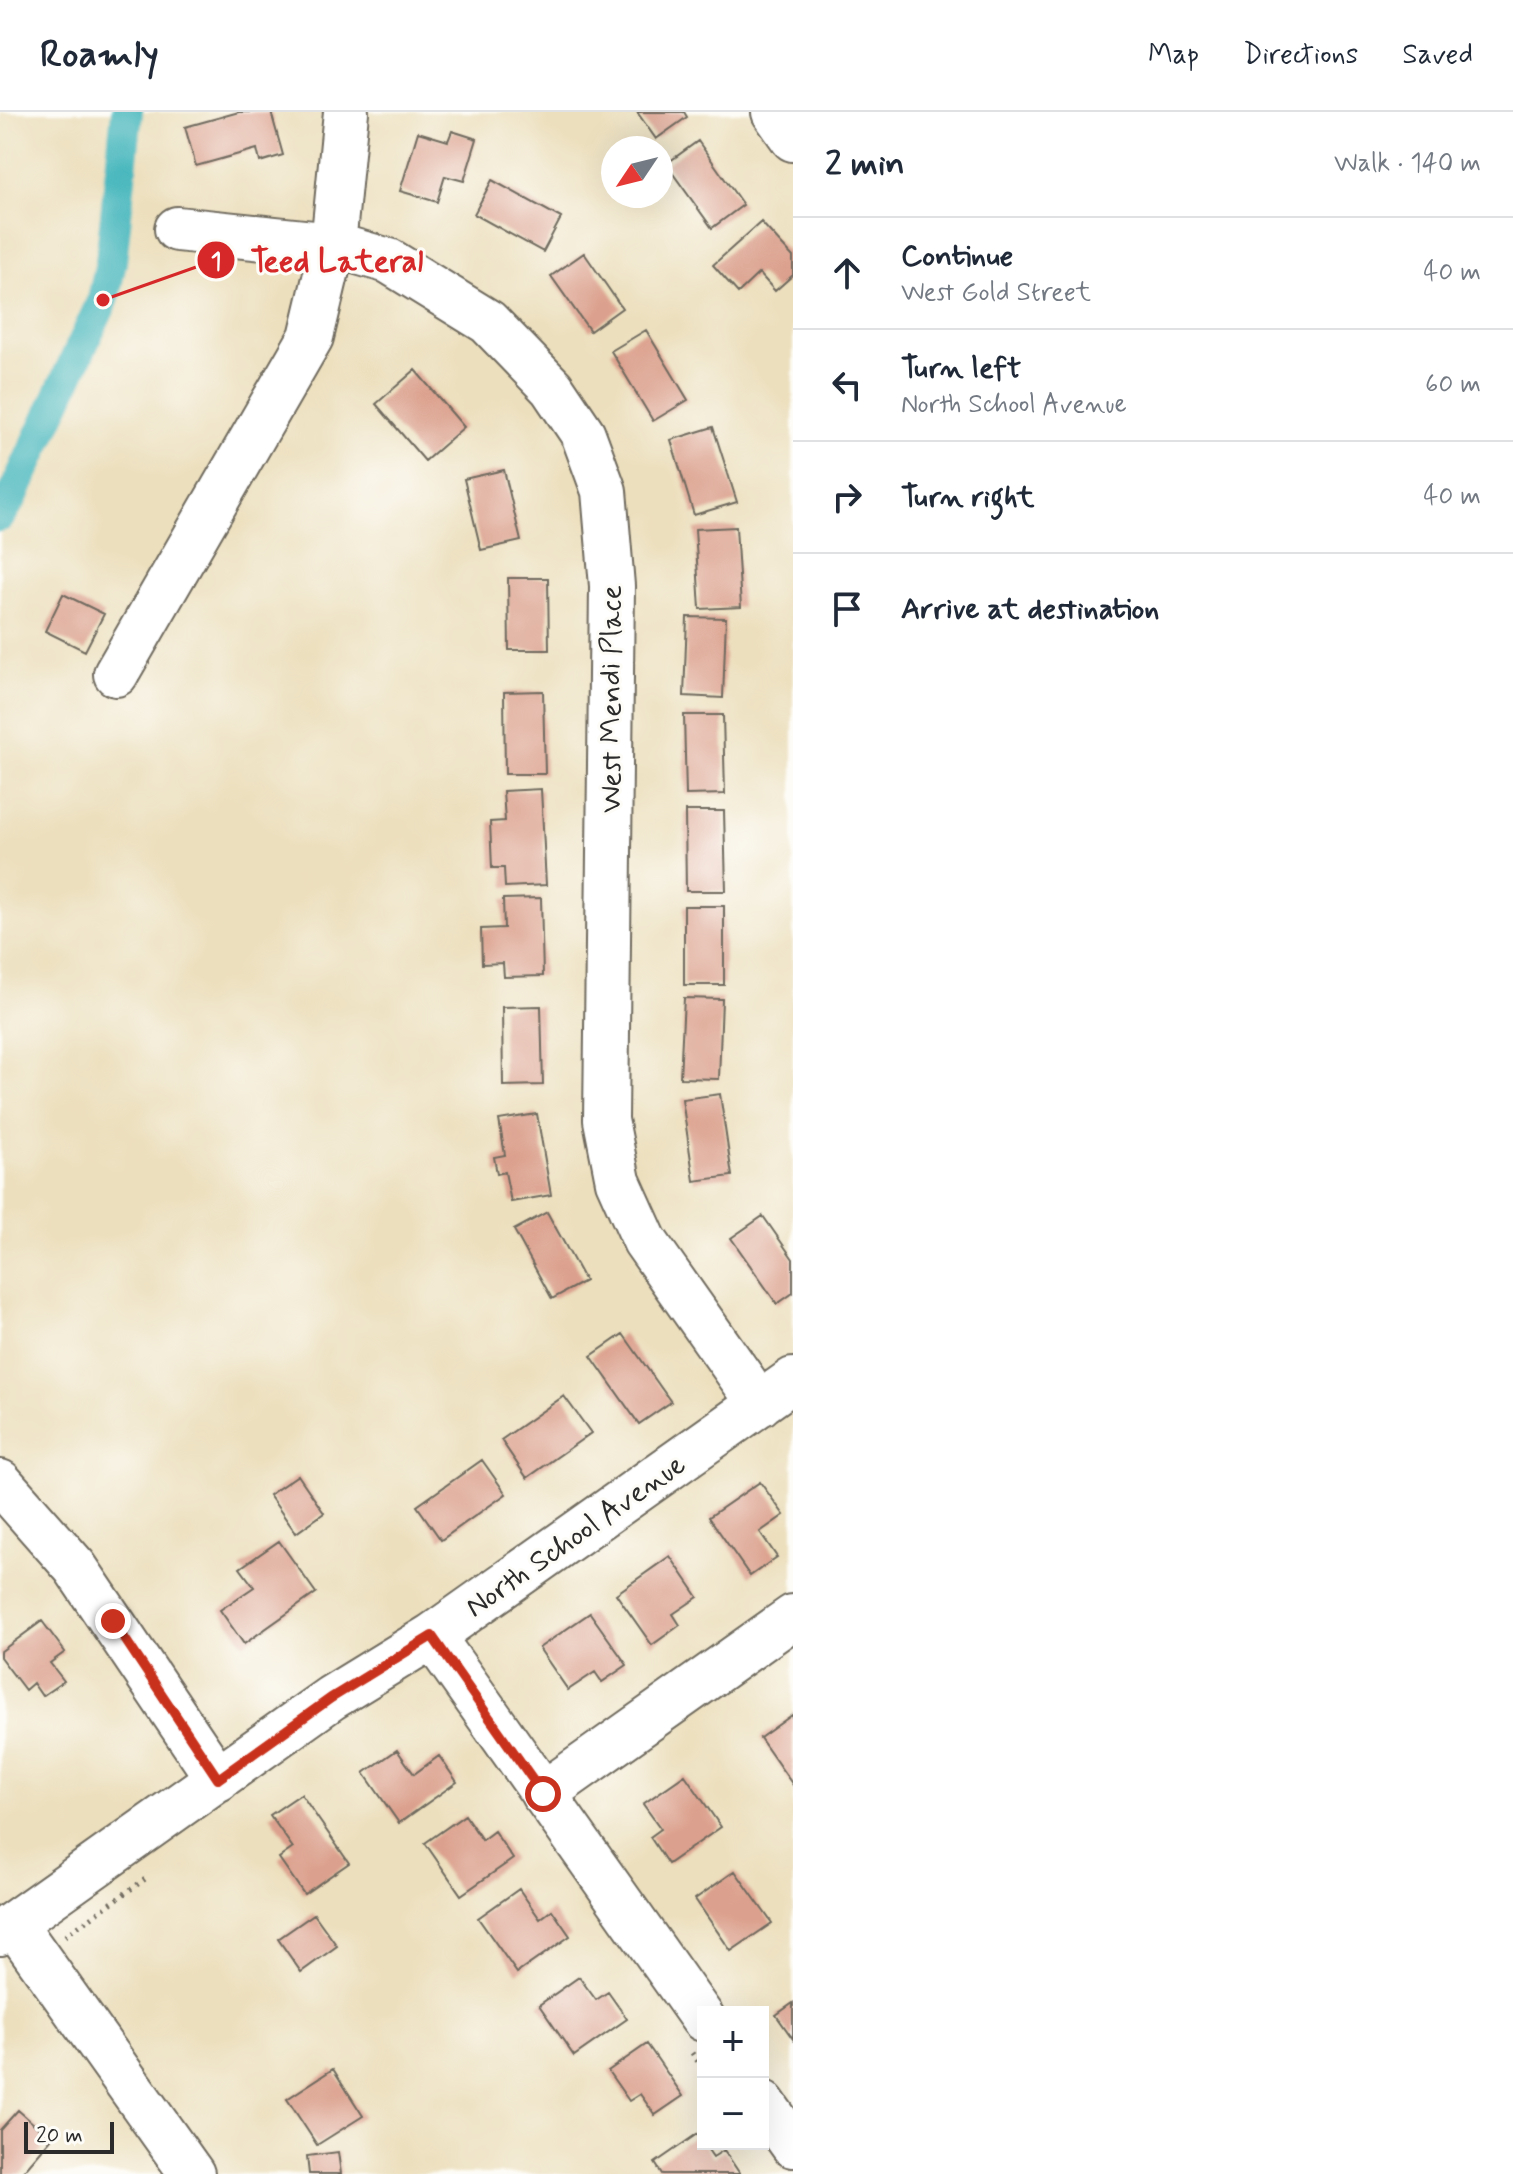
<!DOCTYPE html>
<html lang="en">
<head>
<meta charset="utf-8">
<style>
  :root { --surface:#fff; --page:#f2f2f3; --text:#1f2937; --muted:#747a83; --line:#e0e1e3 }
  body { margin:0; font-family:Mynerve,sans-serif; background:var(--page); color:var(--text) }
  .controls { position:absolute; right:24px; bottom:24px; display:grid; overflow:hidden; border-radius:0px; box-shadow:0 8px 32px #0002 }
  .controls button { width:72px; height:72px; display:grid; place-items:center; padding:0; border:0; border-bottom:2px solid var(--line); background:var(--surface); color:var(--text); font:40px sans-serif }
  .compass { position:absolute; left:601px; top:24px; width:72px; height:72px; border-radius:50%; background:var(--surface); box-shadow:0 8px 32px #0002; rotate:235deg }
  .scale { position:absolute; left:24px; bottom:20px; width:90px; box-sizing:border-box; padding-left:8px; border:4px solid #2b2b2b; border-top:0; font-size:22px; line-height:28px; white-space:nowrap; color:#2b2b2b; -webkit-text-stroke:6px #fdfcf7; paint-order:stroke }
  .stop { position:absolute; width:24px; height:24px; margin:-18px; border:6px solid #c8321e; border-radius:50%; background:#fff }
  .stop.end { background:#c8321e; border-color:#fff; box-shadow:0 2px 8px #0008 }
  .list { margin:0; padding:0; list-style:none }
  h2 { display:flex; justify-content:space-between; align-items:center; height:104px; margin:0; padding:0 32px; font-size:34px }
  h2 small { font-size:26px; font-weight:400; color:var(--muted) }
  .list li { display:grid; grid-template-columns:52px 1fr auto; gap:24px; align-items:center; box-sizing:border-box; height:112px; padding:0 32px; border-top:2px solid var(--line) }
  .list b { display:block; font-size:30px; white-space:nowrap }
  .list p { margin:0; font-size:26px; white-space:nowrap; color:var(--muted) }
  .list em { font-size:26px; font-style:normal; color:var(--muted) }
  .icon { flex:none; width:44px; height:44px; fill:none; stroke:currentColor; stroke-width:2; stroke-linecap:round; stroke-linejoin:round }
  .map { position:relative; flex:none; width:793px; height:2062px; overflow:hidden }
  header { display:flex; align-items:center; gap:48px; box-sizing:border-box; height:112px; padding:0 40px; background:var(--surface); border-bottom:2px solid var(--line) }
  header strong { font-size:38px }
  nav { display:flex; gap:44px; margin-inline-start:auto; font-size:28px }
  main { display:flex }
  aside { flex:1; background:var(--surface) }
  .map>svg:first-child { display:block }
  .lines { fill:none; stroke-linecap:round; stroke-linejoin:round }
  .canal { stroke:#47b7bd; stroke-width:32 }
  .building { fill:#dca18e }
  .minor-casing { stroke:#6f6a5e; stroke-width:48 }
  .path { stroke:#6f6a5e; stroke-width:5; stroke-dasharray:2 6; stroke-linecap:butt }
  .minor { stroke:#fff; stroke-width:44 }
  .route { stroke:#c8321e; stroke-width:10 }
  .labels { text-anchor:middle; stroke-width:6; stroke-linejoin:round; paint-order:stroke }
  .street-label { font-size:30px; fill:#2b2b2b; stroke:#fdfcf7 }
  .leader { fill:none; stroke:#d62828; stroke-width:3 }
  .callout-dot { fill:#d62828; stroke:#fdfcf7; stroke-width:3 }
  .mark-label { font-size:24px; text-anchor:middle; font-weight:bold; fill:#fff }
  .callout-label { font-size:32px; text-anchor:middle; font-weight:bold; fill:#d62828; stroke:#fdfcf7; stroke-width:6; stroke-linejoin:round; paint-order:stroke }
</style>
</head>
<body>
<header>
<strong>Roamly</strong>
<nav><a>Map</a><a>Directions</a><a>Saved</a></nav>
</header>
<main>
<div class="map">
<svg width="793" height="2062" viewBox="0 0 793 2062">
  <rect width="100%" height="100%" fill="#fdfcf7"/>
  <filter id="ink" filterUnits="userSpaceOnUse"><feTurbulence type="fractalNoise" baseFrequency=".0125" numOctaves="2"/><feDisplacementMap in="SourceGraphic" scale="16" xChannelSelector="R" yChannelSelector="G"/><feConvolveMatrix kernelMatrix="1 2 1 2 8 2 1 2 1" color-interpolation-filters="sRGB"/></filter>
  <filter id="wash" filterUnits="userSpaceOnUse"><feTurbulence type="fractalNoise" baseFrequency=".006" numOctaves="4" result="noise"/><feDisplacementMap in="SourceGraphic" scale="32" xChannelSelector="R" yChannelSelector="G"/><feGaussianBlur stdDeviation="1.8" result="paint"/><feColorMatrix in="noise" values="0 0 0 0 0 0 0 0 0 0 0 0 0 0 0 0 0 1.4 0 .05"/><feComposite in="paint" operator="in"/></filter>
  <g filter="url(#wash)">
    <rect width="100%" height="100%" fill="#ecdfbd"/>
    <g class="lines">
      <path class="canal" d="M0,404l12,-19 91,-197 8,-38 16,-150"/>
    </g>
    <g id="blocks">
      <path class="building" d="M239,0h32l12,43 -23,7 -3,-13 -61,17 -11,-39z
        M637,0h47l3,5 -31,22z
        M452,19l25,8 -13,42 -19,-5 -8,26 -37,-11 18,-59 30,9z
        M698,29l45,64 -31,23 -46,-64z
        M492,68l69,38 -18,34 -69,-38z
        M761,110l32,35v18l-18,16 -16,-18 -21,20 -25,-28z
        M584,141l38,55 -32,23 -39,-55z
        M646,218l42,70 -35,21 -42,-70z
        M415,258l49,57 -39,34 -49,-57z
        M713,315l24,75 -43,13 -23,-75z
        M504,358l17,71 -40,9 -17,-71z
        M736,415l5,80 -41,2 -5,-80z
        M508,466h40l1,72h-40z
        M63,482l41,20 -19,37 -40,-20z
        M687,505l39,1 -3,80 -39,-2z
        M543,579l2,83h-40l-1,-82z
        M684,603h39l2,79 -39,1z
        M541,677l5,96 -41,2 -1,-19h-12l-2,-46 15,-1 -2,-30z
        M685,699h39l2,80h-40z
        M541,786l2,78 -39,1 -1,-14 -21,1 -1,-35 23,-1 -1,-29z
        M684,794h40v79h-40z
        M684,886l38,1 -3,80 -39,-1z
        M541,894l2,79 -40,1 -1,-79z
        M720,982l12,82 -38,5 -12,-82z
        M537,1002l14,81 -40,7 -6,-30 -8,2 -3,-17 11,-2 -6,-35z
        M547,1100l38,69 -33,18 -38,-69z
        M763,1104l30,43v34l-16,11 -46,-66z
        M623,1222l48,68 -32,22 -48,-68z
        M564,1284l27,37 -64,45 -26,-38z
        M482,1348l24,34 -65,46 -24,-34z
        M298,1363l26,38 -28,20 -27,-38z
        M760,1370l24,33 -24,17 17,25 -27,19 -41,-59z
        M279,1429l37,52 -72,51 -24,-34 34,-23 -14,-19z
        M670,1444l28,41 -25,17 7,11 -28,20 -36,-51z
        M590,1501l37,52 -25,17 -7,-10 -27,18 -29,-42z
        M42,1509l23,31 -15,11 14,18 -22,15 -9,-13 -8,7 -25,-33v-5z
        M792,1603l1,2v68l-33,-47z
        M397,1638l17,24 25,-18 18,26 -58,41 -35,-50z
        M685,1663l36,52 -53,37 -18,-27 11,-8 -18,-25z
        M301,1682l48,69 -45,31 -25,-36 14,-10 -23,-33z
        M465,1703l17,25 12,-9 19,28 -52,36 -36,-52z
        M735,1759l37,52 -41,28 -36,-52z
        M519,1777l21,30 12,-9 18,26 -53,37 -39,-55z
        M314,1802l23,32 -36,26 -23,-33z
        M579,1865l17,23 12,-8 19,27 -53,37 -35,-51z
        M793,1891v36l-17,-24z
        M647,1932l36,52 -28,19 -15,-21 -11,7 -21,-30z
        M333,1957l30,47 -46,29 -30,-46z
        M18,1998l33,29 -30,35h-21v-44z
        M697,2022l16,23 11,-7 16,24h-78l-7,-11z
        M338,2040l3,22h-32l-2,-18z"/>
    </g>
  </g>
  <g filter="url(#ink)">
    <use href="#blocks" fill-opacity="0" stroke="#6f6a5e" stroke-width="2"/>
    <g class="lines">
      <defs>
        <path id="minor" d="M774,0l19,27
          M177,117l156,16 56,16 99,61 64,66 31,46 21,57 8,95 -6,534 12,61 27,60 115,163
          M116,562l195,-337 22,-92 13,-133
          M0,1370l75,85 143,212
          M432,1524l271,383
          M543,1682l250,-177
          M14,1812l178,250
          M0,1821l331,-235 101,-62 361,-256
          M763,1991l30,42"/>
      </defs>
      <use href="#minor" class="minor-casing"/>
      <path class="path" d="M65,1824l83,-59
        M692,1941l11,16"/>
      <use href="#minor" class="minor"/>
    </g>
  </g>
  <g class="lines" filter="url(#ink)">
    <path class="route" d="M113,1509l105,158 113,-81 101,-62 111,158"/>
  </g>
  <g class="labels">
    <g class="street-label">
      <text transform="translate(610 587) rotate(-90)" y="10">West Mendi Place</text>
      <text transform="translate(575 1423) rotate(-35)" y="10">North School Avenue</text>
    </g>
  </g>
  <path class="leader" d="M103 188L216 148"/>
  <g class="callout-dot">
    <circle cx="103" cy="188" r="8"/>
    <circle cx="216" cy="148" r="20"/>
  </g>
  <g class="mark-label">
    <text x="216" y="157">1</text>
  </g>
  <g class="callout-label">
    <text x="337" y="159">Teed Lateral</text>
  </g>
</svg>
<div class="controls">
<button>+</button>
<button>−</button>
</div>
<svg class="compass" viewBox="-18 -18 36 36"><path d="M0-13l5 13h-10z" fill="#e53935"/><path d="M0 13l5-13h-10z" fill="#747a83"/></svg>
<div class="scale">20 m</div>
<div class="stop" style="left:543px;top:1682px"></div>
<div class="stop end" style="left:113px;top:1509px"></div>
</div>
<aside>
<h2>2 min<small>Walk · 140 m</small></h2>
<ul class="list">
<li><svg class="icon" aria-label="ahead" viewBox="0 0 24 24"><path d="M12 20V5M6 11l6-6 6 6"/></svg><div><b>Continue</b><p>West Gold Street</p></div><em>40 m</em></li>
<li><svg class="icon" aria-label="left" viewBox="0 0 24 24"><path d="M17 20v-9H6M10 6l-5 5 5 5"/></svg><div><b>Turn left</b><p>North School Avenue</p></div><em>60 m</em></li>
<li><svg class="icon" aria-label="right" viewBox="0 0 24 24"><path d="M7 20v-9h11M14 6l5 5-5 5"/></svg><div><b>Turn right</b></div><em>40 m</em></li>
<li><svg class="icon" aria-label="arrive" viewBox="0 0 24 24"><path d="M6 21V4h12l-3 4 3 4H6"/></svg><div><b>Arrive at destination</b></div></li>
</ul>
</aside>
</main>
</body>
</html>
